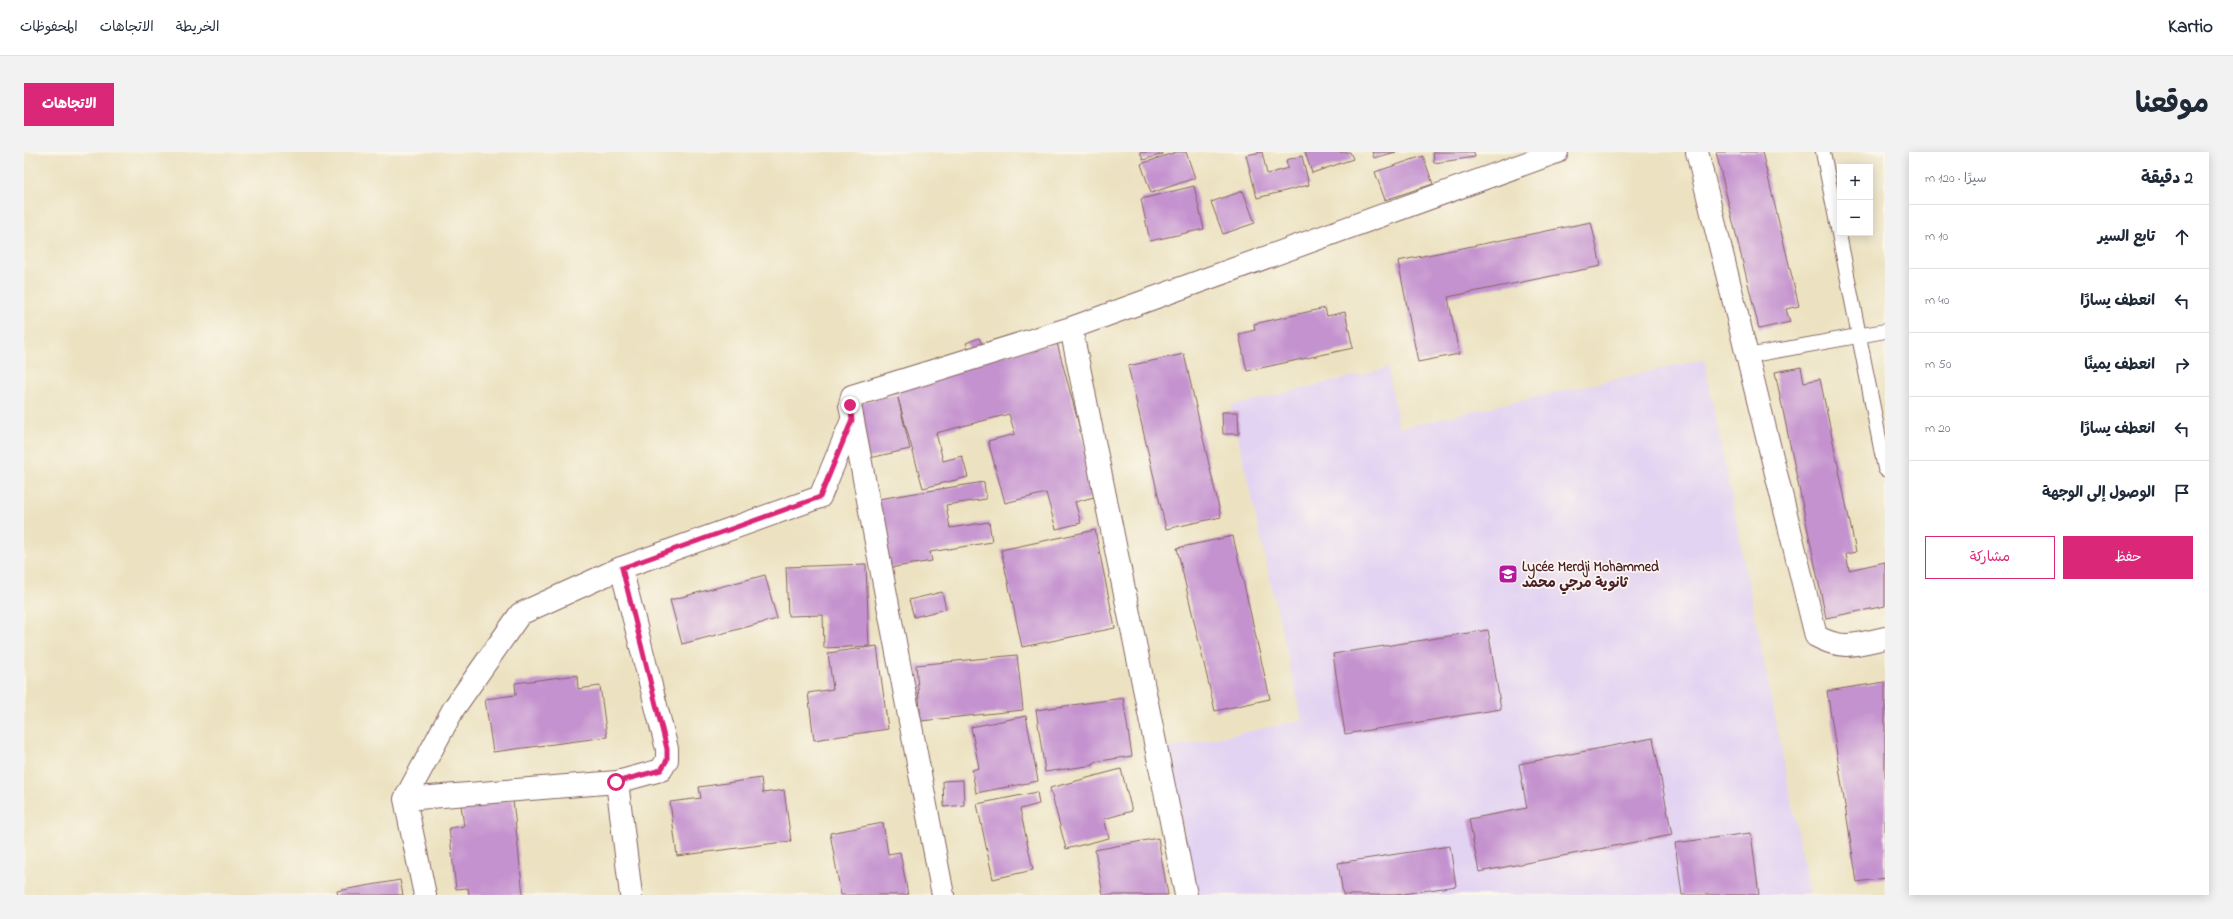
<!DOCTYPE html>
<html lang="ar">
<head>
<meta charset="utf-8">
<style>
  :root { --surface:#fff; --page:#f2f2f3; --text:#1f2937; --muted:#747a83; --line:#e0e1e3; --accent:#db2777 }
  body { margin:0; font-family:"Indie Flower","Playpen Sans Arabic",sans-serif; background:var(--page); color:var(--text); direction:rtl }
  .controls { position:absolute; right:12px; top:12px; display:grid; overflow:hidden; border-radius:0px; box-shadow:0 2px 10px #0003 }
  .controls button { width:36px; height:36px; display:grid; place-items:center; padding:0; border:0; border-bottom:1px solid var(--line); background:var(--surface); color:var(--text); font:20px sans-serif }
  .stop { position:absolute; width:12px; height:12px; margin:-9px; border:3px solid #db2777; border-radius:50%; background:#fff }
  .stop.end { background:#db2777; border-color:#fff; box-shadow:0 1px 4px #0008 }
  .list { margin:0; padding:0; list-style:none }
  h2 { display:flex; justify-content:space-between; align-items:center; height:52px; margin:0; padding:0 16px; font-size:17px }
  h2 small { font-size:13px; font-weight:400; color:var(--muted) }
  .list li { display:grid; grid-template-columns:26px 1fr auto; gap:12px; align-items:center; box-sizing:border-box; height:64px; padding:0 16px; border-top:1px solid var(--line) }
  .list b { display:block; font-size:15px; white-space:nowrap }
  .list em { font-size:13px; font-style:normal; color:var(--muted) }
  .actions { display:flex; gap:8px; padding:12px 16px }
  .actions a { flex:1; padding:9px 0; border:1px solid var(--accent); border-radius:0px; text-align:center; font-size:14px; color:var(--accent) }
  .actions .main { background:var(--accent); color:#fff }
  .icon { flex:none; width:22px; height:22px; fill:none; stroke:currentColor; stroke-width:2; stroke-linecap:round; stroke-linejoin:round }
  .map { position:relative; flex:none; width:1861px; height:743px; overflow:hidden; direction:ltr; border-radius:0px }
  header { display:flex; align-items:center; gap:24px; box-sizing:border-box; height:56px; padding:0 20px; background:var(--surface); border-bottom:1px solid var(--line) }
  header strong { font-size:19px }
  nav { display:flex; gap:22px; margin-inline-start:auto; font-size:14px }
  .intro { display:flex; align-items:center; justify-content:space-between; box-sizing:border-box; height:96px; padding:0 24px }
  h1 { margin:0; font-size:28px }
  .button { padding:10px 18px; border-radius:0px; background:var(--accent); color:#fff; font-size:14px; font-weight:700 }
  main { display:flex; gap:24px; padding:0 24px }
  aside { flex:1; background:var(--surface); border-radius:0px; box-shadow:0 2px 10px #0003 }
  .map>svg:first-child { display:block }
  .built { fill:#e3d3f2 }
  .building { fill:#c492cf }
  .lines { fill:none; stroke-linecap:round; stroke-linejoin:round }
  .service-casing { stroke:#836360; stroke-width:16 }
  .minor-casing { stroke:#836360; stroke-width:24 }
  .service { stroke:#fff; stroke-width:14 }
  .minor { stroke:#fff; stroke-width:22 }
  .route { stroke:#db2777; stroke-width:5 }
  .labels { text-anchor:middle; stroke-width:3.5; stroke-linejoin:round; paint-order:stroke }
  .poi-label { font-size:14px; font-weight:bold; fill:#4a1f2b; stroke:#fbf7ec; text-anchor:start }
</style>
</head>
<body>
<header>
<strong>Kartio</strong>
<nav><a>الخريطة</a><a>الاتجاهات</a><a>المحفوظات</a></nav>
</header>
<div class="intro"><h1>موقعنا</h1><a class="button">الاتجاهات</a></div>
<main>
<aside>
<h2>2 دقيقة<small>سيرًا · 120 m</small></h2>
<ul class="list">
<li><svg class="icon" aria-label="ahead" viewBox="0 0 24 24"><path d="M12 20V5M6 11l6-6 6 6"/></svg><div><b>تابع السير</b></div><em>10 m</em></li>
<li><svg class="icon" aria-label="left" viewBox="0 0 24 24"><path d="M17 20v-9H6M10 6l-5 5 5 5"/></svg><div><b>انعطف يسارًا</b></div><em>40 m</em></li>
<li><svg class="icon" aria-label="right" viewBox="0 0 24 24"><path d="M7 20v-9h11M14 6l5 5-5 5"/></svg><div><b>انعطف يمينًا</b></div><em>50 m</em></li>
<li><svg class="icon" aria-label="left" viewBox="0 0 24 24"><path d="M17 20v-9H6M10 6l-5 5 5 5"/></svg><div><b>انعطف يسارًا</b></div><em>20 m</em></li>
<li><svg class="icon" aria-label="arrive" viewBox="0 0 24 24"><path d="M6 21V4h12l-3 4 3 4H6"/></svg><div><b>الوصول إلى الوجهة</b></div></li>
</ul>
<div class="actions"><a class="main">حفظ</a><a>مشاركة</a></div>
</aside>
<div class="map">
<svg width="1861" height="743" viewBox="0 0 1861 743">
  <rect width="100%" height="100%" fill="#fbf7ec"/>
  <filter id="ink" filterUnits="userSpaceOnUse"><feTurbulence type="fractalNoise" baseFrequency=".025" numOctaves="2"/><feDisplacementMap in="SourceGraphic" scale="8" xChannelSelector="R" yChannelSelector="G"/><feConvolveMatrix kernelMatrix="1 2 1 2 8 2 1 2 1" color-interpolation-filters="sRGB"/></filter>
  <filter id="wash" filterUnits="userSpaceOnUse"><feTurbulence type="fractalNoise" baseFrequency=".012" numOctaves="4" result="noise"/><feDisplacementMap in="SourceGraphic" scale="16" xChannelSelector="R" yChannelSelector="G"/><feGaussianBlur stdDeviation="0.9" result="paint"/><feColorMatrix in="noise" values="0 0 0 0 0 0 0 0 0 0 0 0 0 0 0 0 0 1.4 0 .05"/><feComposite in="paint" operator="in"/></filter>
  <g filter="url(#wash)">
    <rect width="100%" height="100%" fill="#ece2c1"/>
    <path class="built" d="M1680,207l106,536h-612l-32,-146 136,-29 -71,-314 157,-38 11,60z"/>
    <g id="blocks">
      <path class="building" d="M1116,0h22l1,2 -20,6z
        M1152,0h10l9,26 -44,15 -10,-29z
        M1238,0l5,22 21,-6 -2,-8 16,-4 7,29 -52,13 -11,-43z
        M1281,0h45l3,7 -41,14z
        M1348,0h24l-22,6z
        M1409,0h41l1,5 -41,6z
        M1692,0h46l37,154 -13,3 4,13 -31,7z
        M1399,4l10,28 -48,16 -10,-28z
        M1170,34l10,43 -54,12 -9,-42z
        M1219,39l12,32 -32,11 -12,-32z
        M1567,70l10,44 -153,31 11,57 -41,8 -20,-101z
        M1301,156l2,8 18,-4 8,36 -106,23 -8,-37 16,-4 -1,-6z
        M955,186l10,20 68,-15 41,153 -23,6 6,21 -25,6 -10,-36 -41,10 -17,-62 27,-7 -6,-20 -73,19 7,28 19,-5 6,21 -45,11 -25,-90 12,51 -45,10 -12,-55 45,-10 -3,-8 81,-22 -10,-21z
        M1160,202l37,163 -55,12 -38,-163z
        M1777,215l3,15 16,-3 36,173 -10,2 3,16 36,-8v44l-59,12 -51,-246z
        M1198,260h16l1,22h-16z
        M960,330l2,17 -40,6 4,23 39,-6 3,20 -62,10 2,9 -49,8 -11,-69z
        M1071,378l20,98 -93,19 -21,-97z
        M1209,384l37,163 -55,12 -38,-163z
        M842,412l3,82 -45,2 -1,-33 -35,1 -2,-49z
        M741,423l12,44 -95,25 -12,-44z
        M918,440l4,17 -32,8 -5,-17z
        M1464,478l13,79 -156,25 -12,-80z
        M853,494l11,83 -74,11 -6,-47 25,-4 -5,-36z
        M993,503l6,55 -102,11 -5,-56z
        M553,523l1,14 22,-3 7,51 -114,15 -8,-53 31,-4 -1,-12z
        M1861,530v196l-28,4 -30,-191z
        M1099,546l9,58 -38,6v3l-49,7 -9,-62z
        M1002,564l12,65 -62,12 -4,-23 7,-2 -8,-41z
        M1629,586l19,97 -193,37 -10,-53 58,-11 -8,-44z
        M1097,617l11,42 -28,8 5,19 -43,11 -16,-61z
        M737,626l2,15 21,-3 7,51 -114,15 -7,-54 31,-4 -2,-11z
        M939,628l1,25 -20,2 -1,-26z
        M1013,640l2,12 -19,5 13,61 -40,9 -16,-75z
        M489,648l10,95h-54l-1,-7 -12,1 -7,-61 15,-2 -3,-21z
        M859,671l5,31 12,-2 8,43h-67l-11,-62z
        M1727,681l8,62h-77l-7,-52z
        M1134,686l10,57h-65l-8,-45z
        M1426,694l6,40 -60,9h-53l-5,-32z
        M376,728l3,15h-65l-1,-4z"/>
    </g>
  </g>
  <g filter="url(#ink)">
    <use href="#blocks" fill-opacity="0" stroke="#836360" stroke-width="1"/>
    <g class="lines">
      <defs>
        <path id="service" d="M1799,0l62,317
          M1723,204l138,-25"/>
        <path id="minor" d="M1673,0l119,484c27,15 41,8 69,2
          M1047,176l115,567
          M593,630l14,113
          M381,647l212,-17 44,-12 6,-10v-11l-46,-181
          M401,743l-20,-96 49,-91 66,-94 101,-46 199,-71 32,-77
          M919,743l-93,-490 2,-9 219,-68 486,-176"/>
      </defs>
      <use href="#service" class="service-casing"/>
      <use href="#minor" class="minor-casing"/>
      <use href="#service" class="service"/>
      <use href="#minor" class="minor"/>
    </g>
  </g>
  <g class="lines" filter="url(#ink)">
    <path class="route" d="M592,630l45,-12 6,-10v-11l-45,-181 198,-71 32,-77 -2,-15"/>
  </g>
  <defs>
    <symbol id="school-square" viewBox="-11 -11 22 22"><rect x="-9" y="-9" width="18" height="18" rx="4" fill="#b5179e" stroke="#fbf7ec"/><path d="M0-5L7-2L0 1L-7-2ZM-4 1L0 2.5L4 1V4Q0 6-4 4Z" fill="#fff"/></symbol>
  </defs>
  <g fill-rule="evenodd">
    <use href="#school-square" x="1473" y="411" width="22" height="22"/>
  </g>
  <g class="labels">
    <g class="poi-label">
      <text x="1498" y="419">Lycée Merdji Mohammed<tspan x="1498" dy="16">ثانوية مرجي محمد</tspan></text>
    </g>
  </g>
</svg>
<div class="controls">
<button>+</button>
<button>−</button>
</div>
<div class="stop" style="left:592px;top:630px"></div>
<div class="stop end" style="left:826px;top:253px"></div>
</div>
</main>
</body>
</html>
